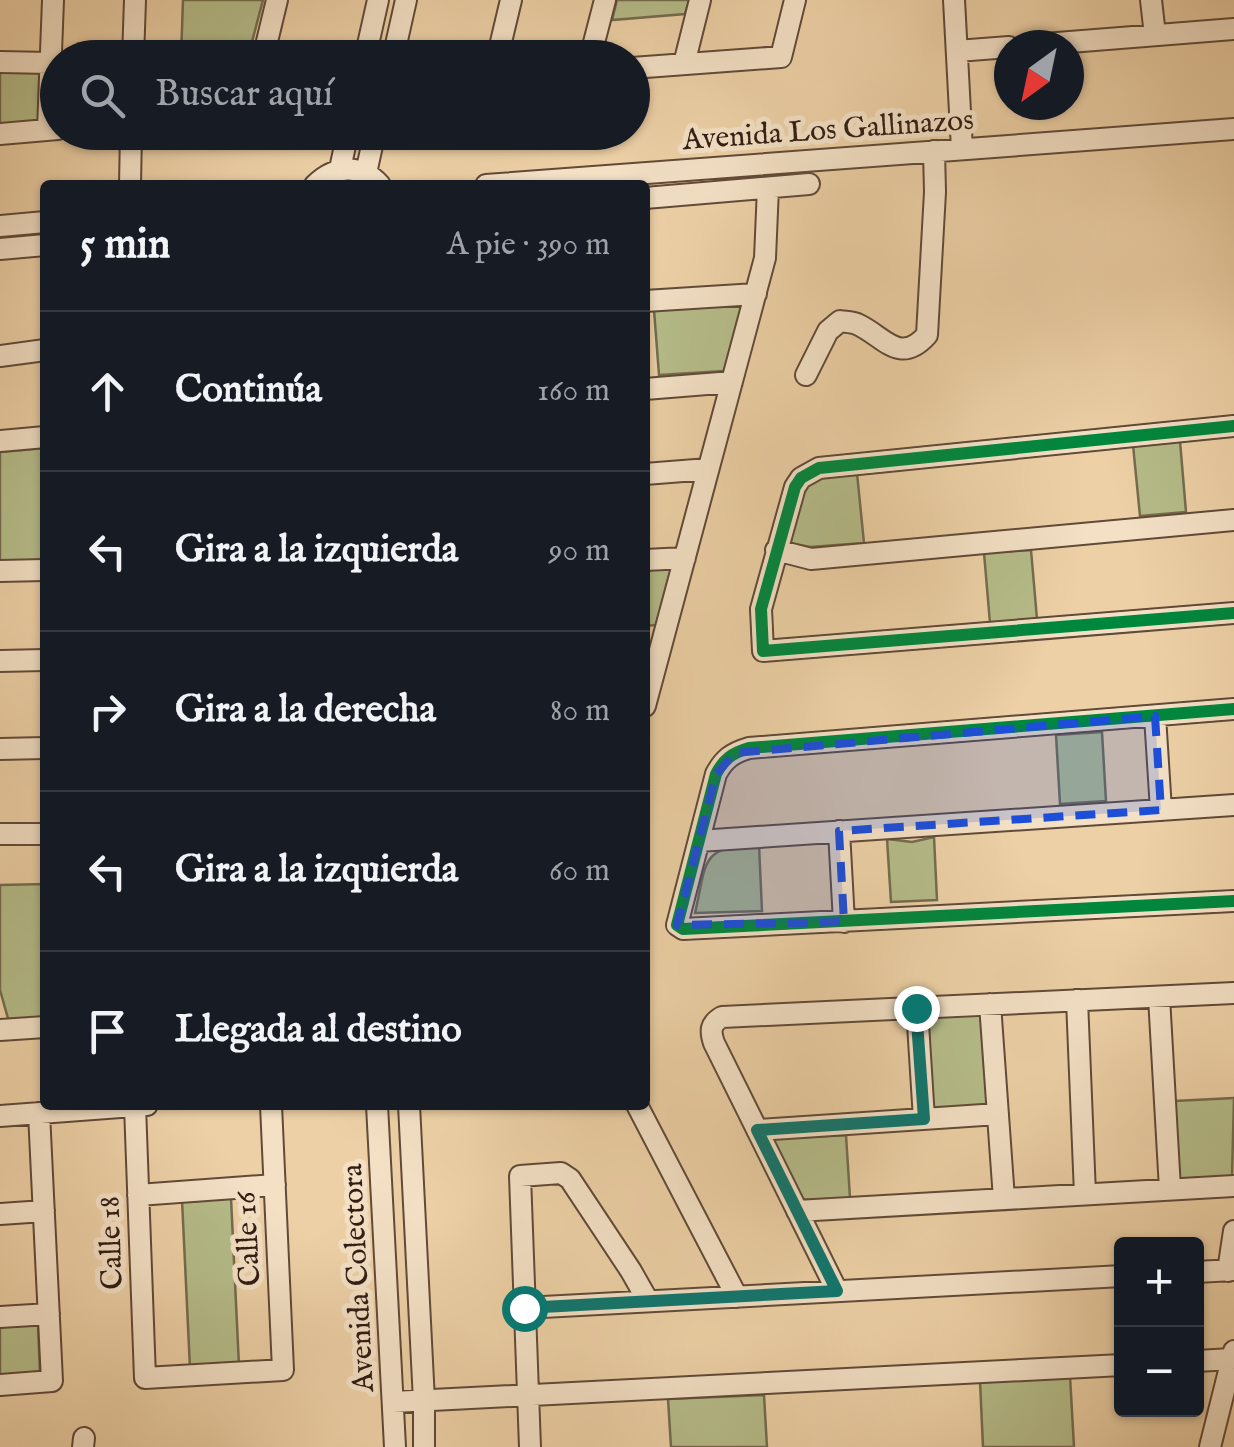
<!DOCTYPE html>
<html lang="es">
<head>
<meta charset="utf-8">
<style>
  :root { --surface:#171b24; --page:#20242c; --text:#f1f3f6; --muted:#9ea1a6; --line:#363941 }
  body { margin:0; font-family:"IM FELL English",serif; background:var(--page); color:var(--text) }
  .controls { position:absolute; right:30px; bottom:30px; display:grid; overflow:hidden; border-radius:10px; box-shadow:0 2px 8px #0004 }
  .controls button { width:90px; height:90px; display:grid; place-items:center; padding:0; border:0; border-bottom:2px solid var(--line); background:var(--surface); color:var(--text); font:50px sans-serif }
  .compass { position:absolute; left:994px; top:30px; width:90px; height:90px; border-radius:50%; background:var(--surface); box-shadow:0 2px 8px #0004; rotate:213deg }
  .stop { position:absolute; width:30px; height:30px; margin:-22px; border:8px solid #0f766e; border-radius:50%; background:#fff }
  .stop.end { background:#0f766e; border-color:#fff; box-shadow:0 2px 10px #0008 }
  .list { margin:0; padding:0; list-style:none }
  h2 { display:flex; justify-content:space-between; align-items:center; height:130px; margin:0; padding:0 40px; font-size:42px }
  h2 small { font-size:32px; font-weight:400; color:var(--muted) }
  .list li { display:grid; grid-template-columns:65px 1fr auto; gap:30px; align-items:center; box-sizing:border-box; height:160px; padding:0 40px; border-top:2px solid var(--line) }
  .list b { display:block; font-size:38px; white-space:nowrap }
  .list em { font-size:32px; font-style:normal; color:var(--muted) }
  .icon { flex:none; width:55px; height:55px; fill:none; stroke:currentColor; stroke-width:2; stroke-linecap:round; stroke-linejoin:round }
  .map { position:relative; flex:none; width:1234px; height:1447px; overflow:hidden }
  .search { position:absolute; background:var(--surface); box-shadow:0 2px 8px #0004; left:40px; top:40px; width:610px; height:110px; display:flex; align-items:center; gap:25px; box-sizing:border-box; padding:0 35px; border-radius:55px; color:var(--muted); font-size:38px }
  .panel { position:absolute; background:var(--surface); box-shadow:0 2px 8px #0004; left:40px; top:180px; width:610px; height:930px; border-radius:10px }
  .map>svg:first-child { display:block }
  .green { fill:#b5bc89; stroke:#746c4e; stroke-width:2.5 }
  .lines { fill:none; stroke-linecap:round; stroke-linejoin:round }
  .minor-casing { stroke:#614a38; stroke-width:24 }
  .minor { stroke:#f3e0c5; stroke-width:20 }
  .cycleway-casing { stroke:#f3e0c5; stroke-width:19 }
  .cycleway { stroke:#00873e; stroke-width:12 }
  .route { stroke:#0f766e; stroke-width:12 }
  .marked { fill:#1d4ed8; fill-opacity:0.2; stroke:#1d4ed8; stroke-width:8; stroke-dasharray:20 12; stroke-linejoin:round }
  .labels { text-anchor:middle; stroke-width:10; stroke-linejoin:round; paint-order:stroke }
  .street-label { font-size:30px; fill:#321d14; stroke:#f3e0c5 }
</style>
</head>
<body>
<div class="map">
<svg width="1234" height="1447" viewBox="0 0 1234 1447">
  <rect width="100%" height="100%" fill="#edd0a6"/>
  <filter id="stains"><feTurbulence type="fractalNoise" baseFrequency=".002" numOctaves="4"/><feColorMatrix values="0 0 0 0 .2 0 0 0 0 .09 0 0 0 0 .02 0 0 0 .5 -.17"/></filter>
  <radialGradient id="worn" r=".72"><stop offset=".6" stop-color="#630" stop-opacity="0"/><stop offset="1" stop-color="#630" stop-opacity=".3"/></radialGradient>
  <path class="green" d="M183,0h80l-15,57h-67z
    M617,0h72l-4,14 -73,6z
    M0,68l40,1v50l-6,7 -34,3z
    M744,302l-20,69 -65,4 -5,-65z
    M1180,441l6,71 -46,4 -7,-71z
    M45,448v113l-45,1v-110z
    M857,473l7,70 -54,4 -20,-4c5,-18 7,-54 25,-62 11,-6 29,-6 42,-8z
    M1031,550l6,69 -47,4 -6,-70z
    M672,565l-16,60 -11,1v-59z
    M1102,732l4,69 -46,3 -4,-69z
    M934,837l3,63 -46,2 -4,-63 25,3z
    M759,845l3,66 -67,2c12,-51 4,-67 64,-68z
    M45,884v135l-36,3 -9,-32v-105z
    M984,1013l6,96 -58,3 -6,-96z
    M1234,1098l-2,78 -53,3 -4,-78z
    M846,1135l4,63 -50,2 -31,-61z
    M231,1198l8,168 -49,2 -8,-168z
    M38,1324l2,50 -40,3v-51z
    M1070,1376l4,71h-91l-3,-66z
    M764,1395l3,52h-96l-3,-48z"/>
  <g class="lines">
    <defs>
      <path id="minor" d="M954,0l8,149
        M1151,0l4,35
        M1032,45l202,-16
        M957,51l52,-4
        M133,58l2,-58
        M263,58l14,-58
        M365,58l13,-58
        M393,58l13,-58
        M504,58l-3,-16 10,-42
        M590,58l15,-58
        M0,62l50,1
        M684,64l16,-64
        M632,68l149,-11 14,-57
        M48,130l5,-130
        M0,134l58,-5
        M340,169l8,-37
        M366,173l9,-41
        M130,185l1,-53
        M315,185c20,-20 46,-21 65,0
        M486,185l748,-56
        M645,198l164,-14
        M0,226l45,-4
        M0,249l45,-4
        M645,301l111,-7
        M0,356l45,-6
        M806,375l22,-44 12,-10c6,1 12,1 17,3 27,12 42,42 70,11l8,-143 -1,-41
        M645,389l87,-7
        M1234,426l-415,42 -18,10 -6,9 -34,122 2,42 471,-38
        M0,441l45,-4
        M645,474l63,-5
        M776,550l35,9 423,-39
        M645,560l40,-2
        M0,571l45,-1
        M0,661l45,-1
        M645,706l120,-448 3,-70
        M1234,709l-485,39c-17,5 -25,11 -33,26l-39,151 6,4 551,-28
        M1155,716l6,94
        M0,749l45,-1
        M839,831l5,91
        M0,834h45
        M699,841l535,-36
        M1159,997l11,192
        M1077,1000l8,194
        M990,1004l14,195
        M917,1008l7,111
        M0,1030l45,-3
        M377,1105l18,342
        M409,1105l15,296v46
        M637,1105l100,192
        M135,1106l10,272 138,-8 -12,-265
        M0,1116l147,-11
        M757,1130l241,-16
        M138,1195l137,-10
        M797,1211l437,-25
        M0,1214l44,-3
        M1228,1271l6,-40
        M1196,1272l38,-2
        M837,1291l-123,-248c-4,-12 -4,-19 8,-26l512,-24
        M524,1308l598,-32
        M0,1317l49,-3
        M1196,1361l36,-2
        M0,1385l52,-4 -13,-268
        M393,1402l729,-37
        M83,1447l1,-9
        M530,1447l-10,-271 41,-3 9,6 61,92 17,30
        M1210,1447l24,-96"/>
    </defs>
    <use href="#minor" class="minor-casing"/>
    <use href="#minor" class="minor"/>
    <defs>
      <path id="cycleway" d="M1234,426l-415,42 -18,10 -6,9 -34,122 2,42 471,-38
        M1234,709l-485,39c-17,5 -25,11 -33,26l-39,151 6,4 551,-28"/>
    </defs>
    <use href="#cycleway" class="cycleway-casing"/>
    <use href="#cycleway" class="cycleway"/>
  </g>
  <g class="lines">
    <path class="route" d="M524,1308l313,-17 -80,-161 167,-11 -8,-111"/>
  </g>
  <path class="marked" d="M1155,716l6,94 -322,21 5,91 -167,3 39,-151 19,-21z"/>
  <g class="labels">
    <g class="street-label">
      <text transform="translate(828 129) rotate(-4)" y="10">Avenida Los Gallinazos</text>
      <text transform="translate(247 1239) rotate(-93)" y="10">Calle 16</text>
      <text transform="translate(110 1243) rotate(-92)" y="10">Calle 18</text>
      <text transform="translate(357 1278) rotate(-93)" y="10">Avenida Colectora</text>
    </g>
  </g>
  <rect width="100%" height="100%" filter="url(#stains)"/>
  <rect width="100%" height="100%" fill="url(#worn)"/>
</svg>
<div class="controls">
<button>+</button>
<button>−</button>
</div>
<svg class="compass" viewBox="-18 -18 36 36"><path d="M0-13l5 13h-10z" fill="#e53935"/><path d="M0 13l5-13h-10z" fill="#9ea1a6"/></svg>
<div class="stop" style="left:524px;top:1308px"></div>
<div class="stop end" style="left:916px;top:1008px"></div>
<div class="search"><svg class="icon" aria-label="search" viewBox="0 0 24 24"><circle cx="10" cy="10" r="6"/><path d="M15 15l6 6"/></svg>Buscar aquí</div>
<section class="panel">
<h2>5 min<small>A pie · 390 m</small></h2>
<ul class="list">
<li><svg class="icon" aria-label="ahead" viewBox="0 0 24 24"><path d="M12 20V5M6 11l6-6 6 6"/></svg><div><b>Continúa</b></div><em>160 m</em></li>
<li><svg class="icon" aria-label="left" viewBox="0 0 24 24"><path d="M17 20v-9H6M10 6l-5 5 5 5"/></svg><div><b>Gira a la izquierda</b></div><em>90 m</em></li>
<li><svg class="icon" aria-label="right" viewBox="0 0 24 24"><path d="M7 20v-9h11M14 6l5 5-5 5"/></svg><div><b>Gira a la derecha</b></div><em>80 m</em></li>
<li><svg class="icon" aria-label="left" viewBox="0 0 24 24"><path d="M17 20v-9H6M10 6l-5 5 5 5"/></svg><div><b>Gira a la izquierda</b></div><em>60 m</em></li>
<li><svg class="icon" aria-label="arrive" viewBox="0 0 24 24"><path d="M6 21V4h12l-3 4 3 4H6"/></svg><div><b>Llegada al destino</b></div></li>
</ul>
</section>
</div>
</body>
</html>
